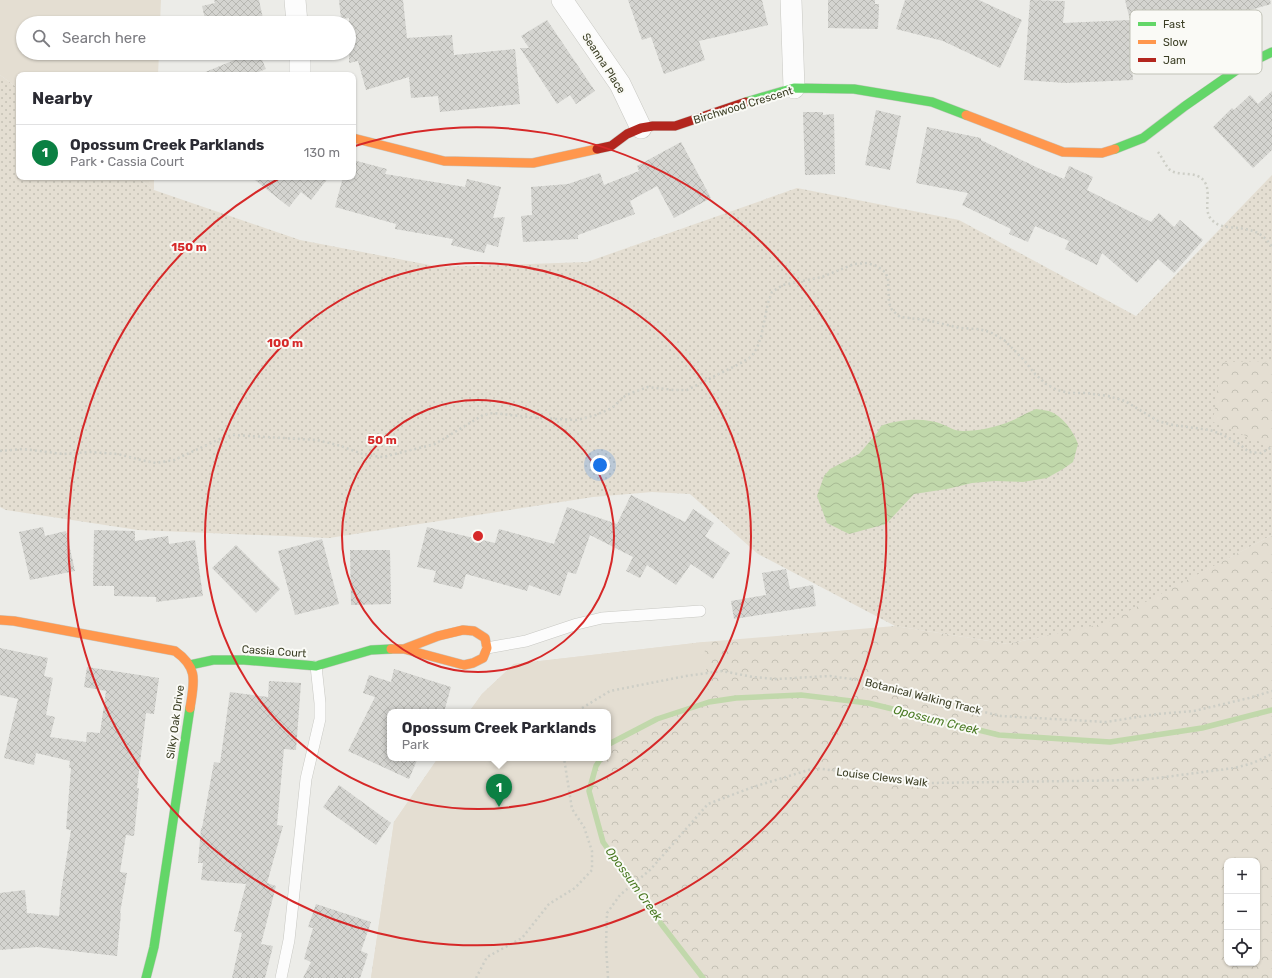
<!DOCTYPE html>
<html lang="en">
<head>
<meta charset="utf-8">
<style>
  :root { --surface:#fff; --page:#f2f2f3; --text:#2b2b33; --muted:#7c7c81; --line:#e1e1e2; --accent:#0b8043 }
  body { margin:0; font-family:Rubik,sans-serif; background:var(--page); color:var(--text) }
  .controls { position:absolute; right:12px; bottom:12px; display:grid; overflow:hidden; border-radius:8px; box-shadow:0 1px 3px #0004 }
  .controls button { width:36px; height:36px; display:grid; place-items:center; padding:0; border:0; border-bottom:1px solid var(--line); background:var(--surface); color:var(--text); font:20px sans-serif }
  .you { position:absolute; left:600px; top:465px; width:14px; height:14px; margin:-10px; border:3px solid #fff; border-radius:50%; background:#1a73e8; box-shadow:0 0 0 6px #1a73e833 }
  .badge { display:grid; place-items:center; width:26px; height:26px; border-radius:50%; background:var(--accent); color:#fff; font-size:13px; font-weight:700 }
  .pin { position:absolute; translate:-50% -33px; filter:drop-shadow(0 1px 2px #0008) }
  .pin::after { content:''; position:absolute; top:21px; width:14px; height:12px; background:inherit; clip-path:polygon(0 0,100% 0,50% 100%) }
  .popup { position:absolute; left:387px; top:709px; width:224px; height:52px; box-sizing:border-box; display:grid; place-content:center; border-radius:8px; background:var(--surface); filter:drop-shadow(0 1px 3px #0005); font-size:13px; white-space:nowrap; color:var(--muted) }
  .popup b { font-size:15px; color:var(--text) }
  .popup::after { content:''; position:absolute; left:50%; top:100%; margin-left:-8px; border:8px solid transparent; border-top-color:var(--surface) }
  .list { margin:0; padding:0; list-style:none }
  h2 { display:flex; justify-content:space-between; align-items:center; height:52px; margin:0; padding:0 16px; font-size:17px }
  h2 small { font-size:13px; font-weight:400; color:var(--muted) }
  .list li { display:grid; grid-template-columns:26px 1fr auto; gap:12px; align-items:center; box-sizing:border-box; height:56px; padding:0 16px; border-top:1px solid var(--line) }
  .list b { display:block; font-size:15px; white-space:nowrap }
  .list p { margin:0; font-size:13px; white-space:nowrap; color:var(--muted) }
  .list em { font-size:13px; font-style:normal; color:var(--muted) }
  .icon { flex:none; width:22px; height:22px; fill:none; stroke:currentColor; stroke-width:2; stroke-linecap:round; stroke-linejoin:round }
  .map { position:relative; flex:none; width:1272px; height:978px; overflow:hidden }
  .search { position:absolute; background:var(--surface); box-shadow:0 1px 3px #0004; left:16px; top:16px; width:340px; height:44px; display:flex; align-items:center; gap:10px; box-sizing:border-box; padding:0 14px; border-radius:22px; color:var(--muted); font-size:15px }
  .panel { position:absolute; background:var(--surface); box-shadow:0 1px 3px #0004; left:16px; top:72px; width:340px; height:108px; border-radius:8px }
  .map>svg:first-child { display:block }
  .grass { fill:url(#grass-dots) }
  .forest { fill:url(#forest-crowns); fill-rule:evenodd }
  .green { fill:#e4ded2 }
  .water { fill:url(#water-waves) }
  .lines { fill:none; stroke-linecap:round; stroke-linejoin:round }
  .stream { stroke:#c1d8ab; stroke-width:5.5 }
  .building { fill:url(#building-cross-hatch) }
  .lane-casing { stroke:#c8c8c3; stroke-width:12 }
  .street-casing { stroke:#c8c8c3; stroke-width:22 }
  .fast-casing { stroke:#c8c8c2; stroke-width:10 }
  .slow-casing { stroke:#c8c8c2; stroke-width:10 }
  .jam-casing { stroke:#c8c8c2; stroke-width:10 }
  .path { stroke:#cdcec6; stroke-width:2.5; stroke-dasharray:2 3; stroke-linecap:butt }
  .lane { stroke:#fcfcfc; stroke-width:11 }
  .street { stroke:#fcfcfc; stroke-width:21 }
  .fast { stroke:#63d668; stroke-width:9 }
  .slow { stroke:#ff974d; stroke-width:9 }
  .jam { stroke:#b3261e; stroke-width:9 }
  .ring { fill:none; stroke:#d62828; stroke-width:2 }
  .labels { text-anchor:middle; stroke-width:4; stroke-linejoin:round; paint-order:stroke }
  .street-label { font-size:11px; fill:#3c3f25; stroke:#fafaf6 }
  .water-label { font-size:12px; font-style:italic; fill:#497922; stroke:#fafaf6 }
  .key { fill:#fafaf6; stroke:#c1c2b7; stroke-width:1 }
  .key-label { font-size:11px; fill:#3c3f25 }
  .centre { fill:#d62828; stroke:#fafaf6; stroke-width:2 }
  .ring-label { font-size:12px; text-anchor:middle; font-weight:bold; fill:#d62828; stroke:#fafaf6; stroke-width:4; stroke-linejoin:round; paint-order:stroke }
</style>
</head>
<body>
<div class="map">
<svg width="1272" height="978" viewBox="0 0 1272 978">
  <defs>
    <pattern id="grass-dots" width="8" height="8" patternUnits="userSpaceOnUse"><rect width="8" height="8" fill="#e4ded2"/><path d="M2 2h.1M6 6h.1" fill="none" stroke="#c4c0b4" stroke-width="1.8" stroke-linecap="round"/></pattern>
    <pattern id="forest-crowns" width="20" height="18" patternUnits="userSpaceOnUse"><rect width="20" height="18" fill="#e4ded2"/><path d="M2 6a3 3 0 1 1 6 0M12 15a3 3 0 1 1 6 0" fill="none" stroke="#c4c0b4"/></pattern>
    <pattern id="water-waves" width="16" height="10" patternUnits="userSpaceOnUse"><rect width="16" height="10" fill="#c1d8ab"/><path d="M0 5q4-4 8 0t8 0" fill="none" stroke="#a7ba93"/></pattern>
    <pattern id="building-cross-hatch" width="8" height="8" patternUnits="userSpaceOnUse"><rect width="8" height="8" fill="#d4d4d0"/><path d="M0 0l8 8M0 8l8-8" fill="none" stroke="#b7b7b2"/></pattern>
  </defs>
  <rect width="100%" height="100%" fill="#ecece8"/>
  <path class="grass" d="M0,75l19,14v88h118l17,13 146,50 140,27 147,-5 210,-74 162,32 177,96 136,-141v360l-166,89 -98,20 -113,-18 -137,-72 -68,-60 -38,-2 -59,5 -264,41 -191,-8 -132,-20 -6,-3z"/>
  <path class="forest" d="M1272,361v86l-59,-25 8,-60z
    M1272,535v443h-901l23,-156 44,-64h170v-46h-139l13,-18 32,-30 190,-22 191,-16 113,18 98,-21zM1227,861h30v102h-30z"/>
  <path class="green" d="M0,0h161l-1,23h-137v30h136l-1,22h-139v14l-19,-14z
    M137,177h17v13z
    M704,642l5,60 -52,17 -48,25 -1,2v-34h-139l13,-18 32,-30z
    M438,758h163l-5,8 -7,26 14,50 59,83 41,53h-332l23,-156z"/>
  <path class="water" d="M1036,409c4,1 9,1 13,2 14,5 24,20 29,33l-5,18 -10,7 -16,9 -24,4 -28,-1 -23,2 -25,6 -33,5 -28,30 -37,10 -22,-11 -10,-27 7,-20 6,-7 29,-15 18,-21 4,-7c18,-7 45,-9 63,-1 7,3 11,6 19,6 16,0 34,-4 48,-10 9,-4 15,-8 25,-12z"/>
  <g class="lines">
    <path class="stream" d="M608,746l1,-2 48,-25 52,-17 27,-4 65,-3 67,8 131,32 111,7 92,-14 70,-18
      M601,758l-5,8 -7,25 14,51 59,83 41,53"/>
  </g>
  <path class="building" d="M214,0h45l5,23h-58l-4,-17 13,-3z
    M339,0h64l4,38 45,-3 2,20 61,-6 5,55 -80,8 -2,-16 -27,2 -2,-21 -43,13 -8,-29 -9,2v-45l-8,1z
    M628,0h134l6,25 -69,16 6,19 -41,14 -13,-37 -9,3z
    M828,0h47v4h4l-1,25 -50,-1z
    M905,0h74l43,20 -22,48 -57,-27 -47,-12z
    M1030,0l35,1 -2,22 67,-3 -5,-20h145l1,4 -62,18 5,16 -30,10 2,6 -54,15 1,11 -68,3 -41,-3z
    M547,20l48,71 -19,13 -6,-9 -13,9 -37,-56h9l-8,-12z
    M235,53h24l7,16 -15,6h-53l39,-16z
    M1272,91v59l-19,18 -40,-41 19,-19 2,2 16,-15 8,9z
    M876,110l25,6 -11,54 -25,-5z
    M803,112h20v3l11,-1 1,60 -30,1z
    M927,127l54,11v2l57,28 26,11 5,-13 24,11 -6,13 64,32 8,-9 15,14 6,-7 23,20 -29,33 -16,-14 -21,24 -35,-30 -5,12 -32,-16 4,-8 -34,-15 -7,16 -19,-8 2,-5 -49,-24 6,-12 -52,-10z
    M681,142l30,56 -37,20 -17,-32 -27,15 5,13 -57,21v4l-55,3 -2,-26 11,-1 -1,-28 37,-3 32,-11 4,12 35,-14 -2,-5z
    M353,160l34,9 -2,5 80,13 2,-8 34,8 -8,31 12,-1 -7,30 -11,-3 -3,9 -33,-8 2,-6 -58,-10 1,-5 -61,-17 8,-30h10z
    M251,177h78l-18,23 -10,-8 -12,15z
    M631,495l54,27 8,-13 21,14 -9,13 25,17 -17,26 -22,-15 -15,21 -29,-20 -7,13 -14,-7 7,-14 -43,-22 -14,39 -8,-2 -8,24 -31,-11 -2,6 -61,-17 -4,15 -29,-7 3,-11 -19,-4 10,-40 68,16 4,-14 55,15 13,-37 50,17z
    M43,527l2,9 21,-5 9,40 -45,9 -11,-48z
    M94,530l41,1v10l33,-5 1,8 26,-4 8,56 -47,6v-5l-42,-1v-10h-21z
    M322,539l17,65 -44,11 -17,-64z
    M236,545l44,44 -24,24 -44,-45z
    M350,550h40l1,54 -40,1z
    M786,569l4,20 23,-4 3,21 -82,13 -3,-18 35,-6 -4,-22z
    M0,648l48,10 -4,18 9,2 -7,37 9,2 -5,20 36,5 1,-10 13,1 6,-42 -22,-4 3,-20 72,11 -5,36 -8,-1 -9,75h2l-5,48 -8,-1 -6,37 7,1 -7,40h1l-4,43 -80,-9 -37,3v-57l25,-3 2,23 32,3 2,-24 10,-62 -5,-1 5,-61h-2l1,-7 -34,-8 -2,12 -30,-7 14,-59 -18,-4z
    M394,669l57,18 -7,25h-54v46h28l-9,21 -61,-28 27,-54 -12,-4 6,-18 22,7z
    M269,681l32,2 -5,67 -12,-1 -7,76 6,1 -16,57 9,3 -15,58 12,2 -8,32h-33l10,-45 -8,-2 12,-47 -45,-4 2,-17h-5l3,-35h1l12,-66 6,1 10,-71 38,5z
    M339,785l52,38 -15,22 -53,-38z
    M316,904l55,18 -10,29 7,3 -8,24h-57l8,-16 -7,-3 9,-31 -5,-1z"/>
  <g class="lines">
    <defs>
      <path id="lane" d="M487,648l39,-7 51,-17 25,-6 98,-7
        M281,978l8,-38 17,-161 14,-60v-16l-4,-37"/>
      <path id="street" d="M295,0l2,23
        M562,0l58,84 21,44
        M791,0l3,88
        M300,53v22"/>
      <path id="fast" d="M746,102l48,-14 60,1 78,13 34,13
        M1115,149l28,-11 42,-32 56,-39 31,-15
        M190,665l23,-5h31l72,6 55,-16 20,-1
        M146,978l8,-31 36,-239"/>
      <path id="slow" d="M966,115l97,37 39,1 13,-4
        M353,138l91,23 89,2 64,-14
        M0,620l14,1 161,30c24,17 19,31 15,57
        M391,649h13l34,-13 25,-6 11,1 11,7 2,10 -4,10 -10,5 -9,2 -60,-16"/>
      <path id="jam" d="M597,149l14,-3 16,-12 14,-6 12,-2h22l71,-24"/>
    </defs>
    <use href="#lane" class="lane-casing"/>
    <use href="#street" class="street-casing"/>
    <use href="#fast" class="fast-casing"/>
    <use href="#slow" class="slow-casing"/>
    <use href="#jam" class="jam-casing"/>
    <path class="path" d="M1158,152c4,5 7,13 12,18 10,7 26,0 34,11 9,12 -3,30 9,40 4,4 9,5 14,6 19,2 33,1 45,20
      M0,451l23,-2 40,5 27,-2 28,2 23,6 15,3 18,-3 48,-22 11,-3 84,5 24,6 24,9 18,2 52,-13 48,-29 10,-2 45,5 39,2 19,-5 16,-7 13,-12 6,-3 17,-6 26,3h13l52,-26 12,-7 6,-9 4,-11 7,-34 4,-11 11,-7 39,-8 32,-13 13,-1 10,3 8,6 3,6 1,25 3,7 8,7 27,3 33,8 18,1 12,3 14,8 20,20 11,14 11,10 11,6 12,3h17l22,3 17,5 33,20 15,4 37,5 11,4 17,9 11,9 12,1 11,-6
      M579,712l3,-4 28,-17 76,-15 36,-5 31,6 23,2 54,-3 42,6 56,17 73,17 105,6 51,-8 37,-3 55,-13 23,-7
      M476,978l11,-21 35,-19 27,-34 26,-16 17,-18v-19l-8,-24 -12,-18 -8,-51
      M608,978l-2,-32 1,-33 13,-18 30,-25 58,-66 45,-17 62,-19 114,15 213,-3 92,-12 19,-5 19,-9"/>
    <use href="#lane" class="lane"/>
    <use href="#street" class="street"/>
    <use href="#fast" class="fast"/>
    <use href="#slow" class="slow"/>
    <use href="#jam" class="jam"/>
  </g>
  <g class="ring">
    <circle cx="478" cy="536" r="136"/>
    <circle cx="478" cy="536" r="273"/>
    <path d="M355 146A409 409 0 1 1 280 178"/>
  </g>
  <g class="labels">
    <g class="street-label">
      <text transform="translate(604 63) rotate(57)" y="4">Seanna Place</text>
      <text transform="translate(743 105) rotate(-17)" y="4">Birchwood Crescent</text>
      <text transform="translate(274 651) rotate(4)" y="4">Cassia Court</text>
      <text transform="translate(923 696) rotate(14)" y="4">Botanical Walking Track</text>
      <text transform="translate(175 722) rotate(-82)" y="4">Silky Oak Drive</text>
      <text transform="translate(882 777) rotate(7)" y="4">Louise Clews Walk</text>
    </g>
    <g class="water-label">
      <text transform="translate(936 720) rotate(14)" y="4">Opossum Creek</text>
      <text transform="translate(634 884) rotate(54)" y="4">Opossum Creek</text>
    </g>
  </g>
  <rect x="1130" y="10" width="132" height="64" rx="6" class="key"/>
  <rect x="1138" y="22" width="18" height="4" fill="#63d668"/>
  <rect x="1138" y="40" width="18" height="4" fill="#ff974d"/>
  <rect x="1138" y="58" width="18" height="4" fill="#b3261e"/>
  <g class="key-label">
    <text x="1163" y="28">Fast</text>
    <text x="1163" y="46">Slow</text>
    <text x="1163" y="64">Jam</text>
  </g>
  <circle cx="478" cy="536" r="6" class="centre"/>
  <g class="ring-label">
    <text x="189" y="251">150 m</text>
    <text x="285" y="347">100 m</text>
    <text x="382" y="444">50 m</text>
  </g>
</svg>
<div class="controls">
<button>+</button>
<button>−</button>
<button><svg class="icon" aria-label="locate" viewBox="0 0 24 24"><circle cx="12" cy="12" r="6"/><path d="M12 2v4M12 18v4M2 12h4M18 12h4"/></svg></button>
</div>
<div class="you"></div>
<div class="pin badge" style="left:499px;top:807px">1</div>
<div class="popup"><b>Opossum Creek Parklands</b>Park</div>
<div class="search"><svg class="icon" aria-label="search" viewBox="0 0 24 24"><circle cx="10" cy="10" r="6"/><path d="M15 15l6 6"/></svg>Search here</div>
<section class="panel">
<h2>Nearby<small></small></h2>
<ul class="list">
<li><span class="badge">1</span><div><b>Opossum Creek Parklands</b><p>Park · Cassia Court</p></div><em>130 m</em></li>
</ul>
</section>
</div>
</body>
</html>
